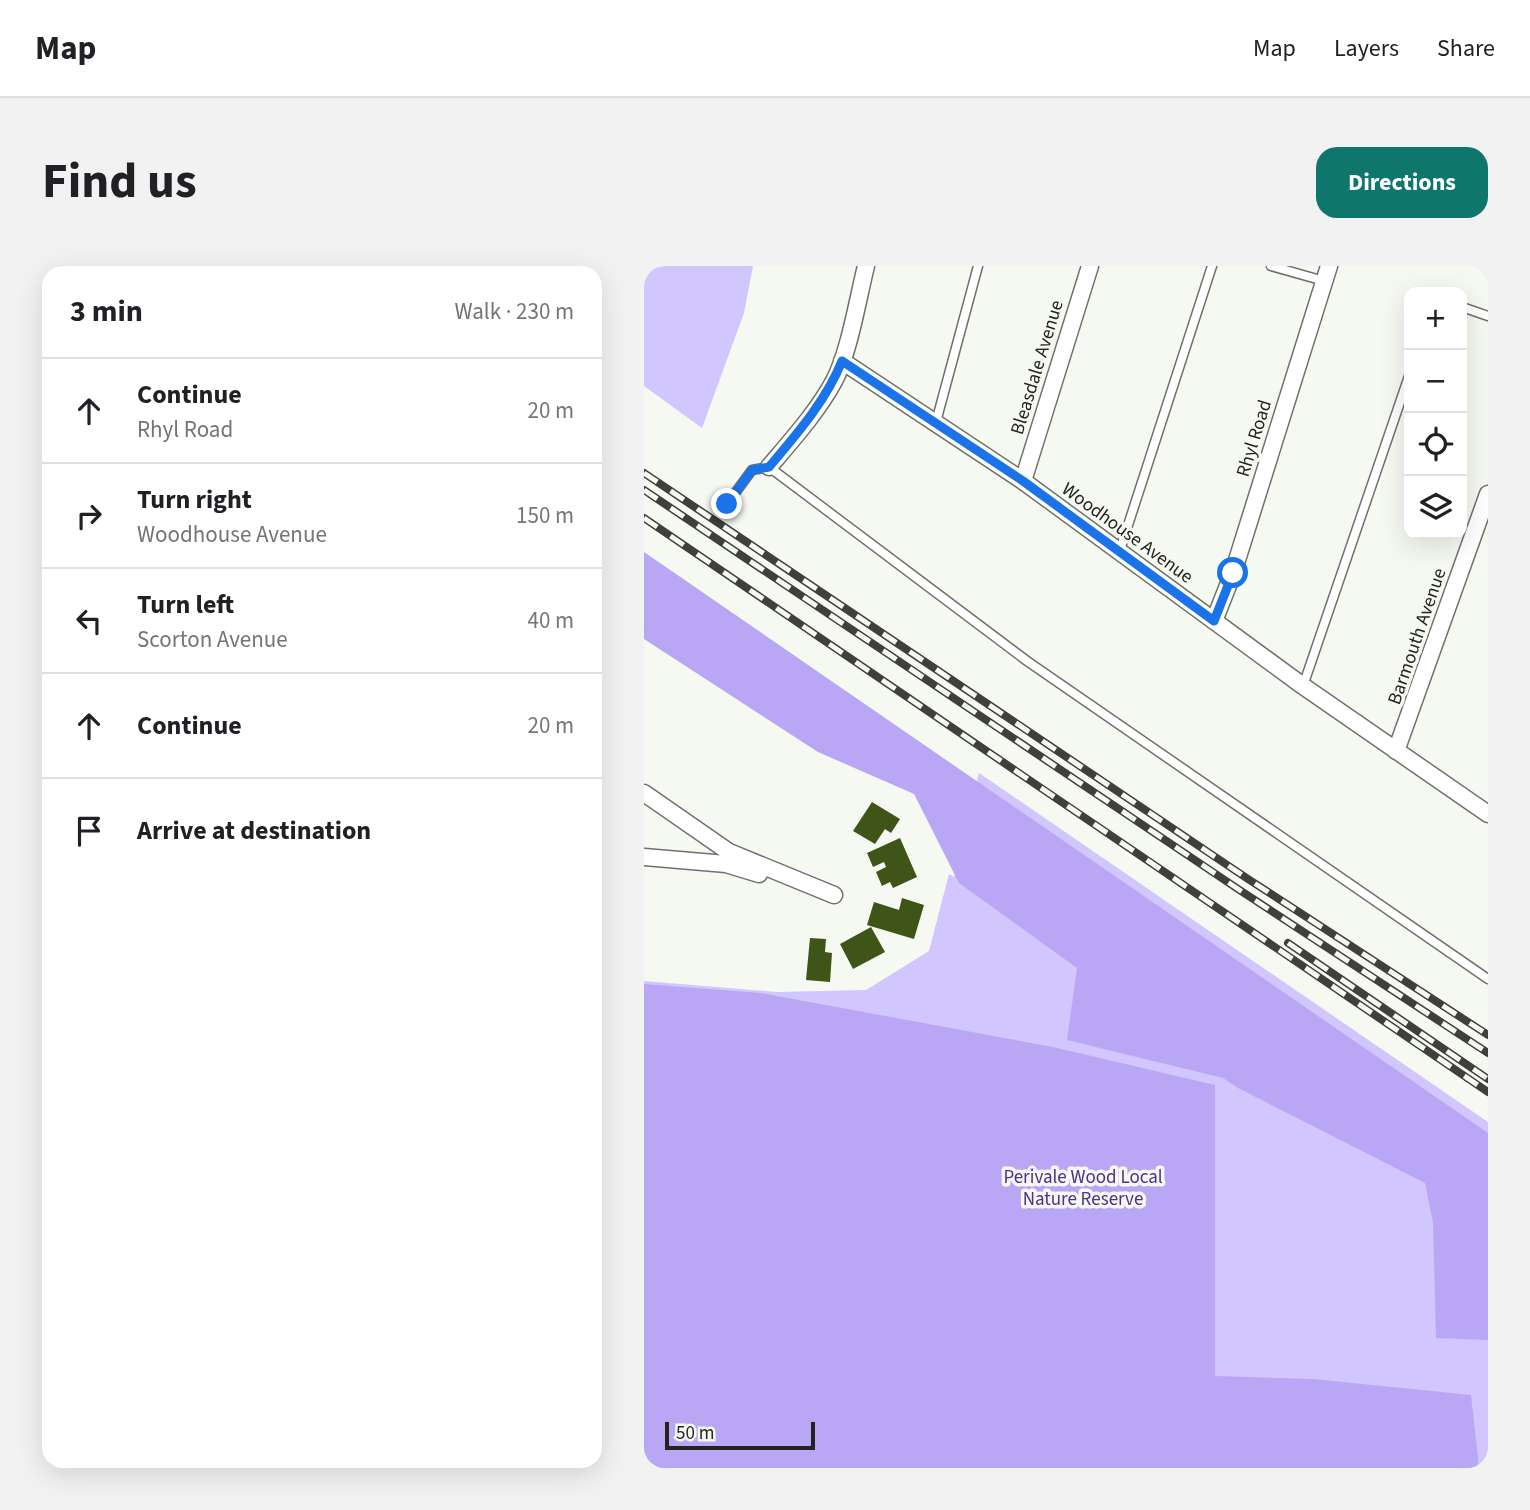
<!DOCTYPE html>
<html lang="en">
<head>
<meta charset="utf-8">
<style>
  :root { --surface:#fff; --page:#f2f2f2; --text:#202124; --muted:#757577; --line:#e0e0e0; --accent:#0f766e }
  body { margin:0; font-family:"Source Sans 3",sans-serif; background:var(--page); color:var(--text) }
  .controls { position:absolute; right:21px; top:21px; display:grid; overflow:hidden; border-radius:14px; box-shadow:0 7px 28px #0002 }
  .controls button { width:63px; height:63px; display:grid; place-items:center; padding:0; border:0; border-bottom:2px solid var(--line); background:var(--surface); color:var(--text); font:35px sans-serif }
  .scale { position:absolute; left:21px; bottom:18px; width:150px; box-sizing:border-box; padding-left:7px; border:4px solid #232421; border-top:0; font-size:19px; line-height:24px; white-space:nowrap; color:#232421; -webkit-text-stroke:5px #f6f9f1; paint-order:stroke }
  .stop { position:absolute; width:21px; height:21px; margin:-16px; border:5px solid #1a73e8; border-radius:50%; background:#fff }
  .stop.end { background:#1a73e8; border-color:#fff; box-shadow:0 2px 7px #0008 }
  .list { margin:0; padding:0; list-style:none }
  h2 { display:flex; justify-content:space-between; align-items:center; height:91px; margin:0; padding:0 28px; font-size:30px }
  h2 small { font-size:23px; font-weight:400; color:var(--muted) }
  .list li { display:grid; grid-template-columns:46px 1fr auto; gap:21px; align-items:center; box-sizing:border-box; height:105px; padding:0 28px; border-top:2px solid var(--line) }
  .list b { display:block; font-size:26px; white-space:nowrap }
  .list p { margin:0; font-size:23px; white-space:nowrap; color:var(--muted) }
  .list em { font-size:23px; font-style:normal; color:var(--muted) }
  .icon { flex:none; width:38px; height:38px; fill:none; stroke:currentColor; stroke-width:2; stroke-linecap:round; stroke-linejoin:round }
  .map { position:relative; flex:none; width:844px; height:1202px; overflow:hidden; border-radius:21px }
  header { display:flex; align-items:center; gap:42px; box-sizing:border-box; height:98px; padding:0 35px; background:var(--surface); border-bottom:2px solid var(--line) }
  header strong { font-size:33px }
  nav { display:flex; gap:38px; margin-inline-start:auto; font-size:24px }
  .intro { display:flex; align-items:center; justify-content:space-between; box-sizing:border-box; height:168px; padding:0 42px }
  h1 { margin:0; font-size:49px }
  .button { padding:18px 32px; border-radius:21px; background:var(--accent); color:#fff; font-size:24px; font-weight:700 }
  main { display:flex; gap:42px; padding:0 42px }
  aside { flex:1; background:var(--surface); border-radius:21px; box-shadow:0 7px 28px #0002 }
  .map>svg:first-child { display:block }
  .green { fill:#d1c6fe }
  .forest { fill:#b9a7f6 }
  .building { fill:#3f5417 }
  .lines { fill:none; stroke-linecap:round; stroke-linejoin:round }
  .lane-casing { stroke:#6f726b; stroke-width:11 }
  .street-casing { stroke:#6f726b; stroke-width:19 }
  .lane { stroke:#fff; stroke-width:8 }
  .street { stroke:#fff; stroke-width:16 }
  .rail-casing { stroke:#3f403d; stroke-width:8 }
  .rail { stroke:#f6f9f1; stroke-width:5; stroke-dasharray:16; stroke-linecap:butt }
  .route { stroke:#1a73e8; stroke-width:9 }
  .labels { text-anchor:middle; stroke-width:7; stroke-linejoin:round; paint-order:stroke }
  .street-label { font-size:19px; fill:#232421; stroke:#f6f9f1 }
  .park-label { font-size:19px; fill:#4f318b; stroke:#f6f9f1 }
</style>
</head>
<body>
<header>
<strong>Map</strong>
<nav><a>Map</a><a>Layers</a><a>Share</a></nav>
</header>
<div class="intro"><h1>Find us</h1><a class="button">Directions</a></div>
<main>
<aside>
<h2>3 min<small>Walk · 230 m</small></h2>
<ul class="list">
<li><svg class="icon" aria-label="ahead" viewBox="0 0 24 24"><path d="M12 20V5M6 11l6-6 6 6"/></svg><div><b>Continue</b><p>Rhyl Road</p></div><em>20 m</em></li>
<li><svg class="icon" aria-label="right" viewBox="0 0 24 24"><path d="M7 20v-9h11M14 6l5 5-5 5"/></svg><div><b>Turn right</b><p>Woodhouse Avenue</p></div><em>150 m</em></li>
<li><svg class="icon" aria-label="left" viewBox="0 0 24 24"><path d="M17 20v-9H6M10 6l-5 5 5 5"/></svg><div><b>Turn left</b><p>Scorton Avenue</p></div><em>40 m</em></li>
<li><svg class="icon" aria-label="ahead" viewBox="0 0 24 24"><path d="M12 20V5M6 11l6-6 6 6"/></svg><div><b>Continue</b></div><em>20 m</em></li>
<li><svg class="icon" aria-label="arrive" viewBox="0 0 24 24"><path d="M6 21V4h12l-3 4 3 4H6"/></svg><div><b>Arrive at destination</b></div></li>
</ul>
</aside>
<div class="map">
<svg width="844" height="1202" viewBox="0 0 844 1202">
  <rect width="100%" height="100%" fill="#f6f9f1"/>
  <path class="green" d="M0,0h109l-9,47 -42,115 -58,-42z
    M335,507l509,349v346h-844v-487l133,11 89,-2 63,-39 20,-77 5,3z"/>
  <path class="forest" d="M0,286l844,581v207l-52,-2 -3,-115 -8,-40 -187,-95 -15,-10 -156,-38 10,-72 -118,-85 -45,-89 -96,-42 -174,-113z
    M0,718l117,9 292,54 162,38v291l98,3 158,16 8,73h-835z"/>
  <path class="building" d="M228,536l28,17 -9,14 -6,-4 -10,15 -22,-13z
    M256,572l17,39 -24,11 -3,-6 -8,4 -6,-14 10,-5 -2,-5 -11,5 -6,-14z
    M258,632l22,7 -10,34 -47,-14 7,-23 25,8z
    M227,661l14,25 -32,17 -13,-25z
    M166,672l16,1 -1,13 7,1 -2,29 -24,-2z"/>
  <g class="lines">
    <defs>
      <path id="lane" d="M627,0l53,15
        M818,41l26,9
        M292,156l42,-156
        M83,238l25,-34 17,-3 258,194 461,318
        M475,287l93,-287
        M659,420l106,-310"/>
      <path id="street" d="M198,95l181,120 280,205 185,128
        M125,201c22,-26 49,-56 65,-86 15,-28 24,-83 32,-115
        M379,215l67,-215
        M570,355l19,-48 96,-307
        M752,485l92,-257
        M0,527l85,59 105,43
        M0,591l82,7 33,10"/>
    </defs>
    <use href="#lane" class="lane-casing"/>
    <use href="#street" class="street-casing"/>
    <use href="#lane" class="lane"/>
    <use href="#street" class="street"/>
    <defs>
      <path id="rail" d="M0,207l604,406 240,156
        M0,224l597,401 247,162
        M0,252l844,574
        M644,677l200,136"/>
    </defs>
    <use href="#rail" class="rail-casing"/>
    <use href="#rail" class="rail"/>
  </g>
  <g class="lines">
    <path class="route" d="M83,238l25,-34 17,-3c27,-32 57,-66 73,-106l181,120 191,140 19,-48"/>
  </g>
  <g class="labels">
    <g class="street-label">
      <text transform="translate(392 101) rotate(-73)" y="7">Bleasdale Avenue</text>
      <text transform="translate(609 172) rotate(-73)" y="7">Rhyl Road</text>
      <text transform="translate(484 266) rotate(36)" y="7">Woodhouse Avenue</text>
      <text transform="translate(772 370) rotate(-71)" y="7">Barmouth Avenue</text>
    </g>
    <g class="park-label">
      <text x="439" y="917">Perivale Wood Local<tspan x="439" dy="22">Nature Reserve</tspan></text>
    </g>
  </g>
</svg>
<div class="controls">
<button>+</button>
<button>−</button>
<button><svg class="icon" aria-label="locate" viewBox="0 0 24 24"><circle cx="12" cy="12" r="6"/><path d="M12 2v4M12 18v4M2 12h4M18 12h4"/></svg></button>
<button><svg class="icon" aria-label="layers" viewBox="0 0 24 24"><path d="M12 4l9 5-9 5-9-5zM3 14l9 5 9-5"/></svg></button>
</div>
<div class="scale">50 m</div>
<div class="stop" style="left:589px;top:307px"></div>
<div class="stop end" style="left:83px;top:238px"></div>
</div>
</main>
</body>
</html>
